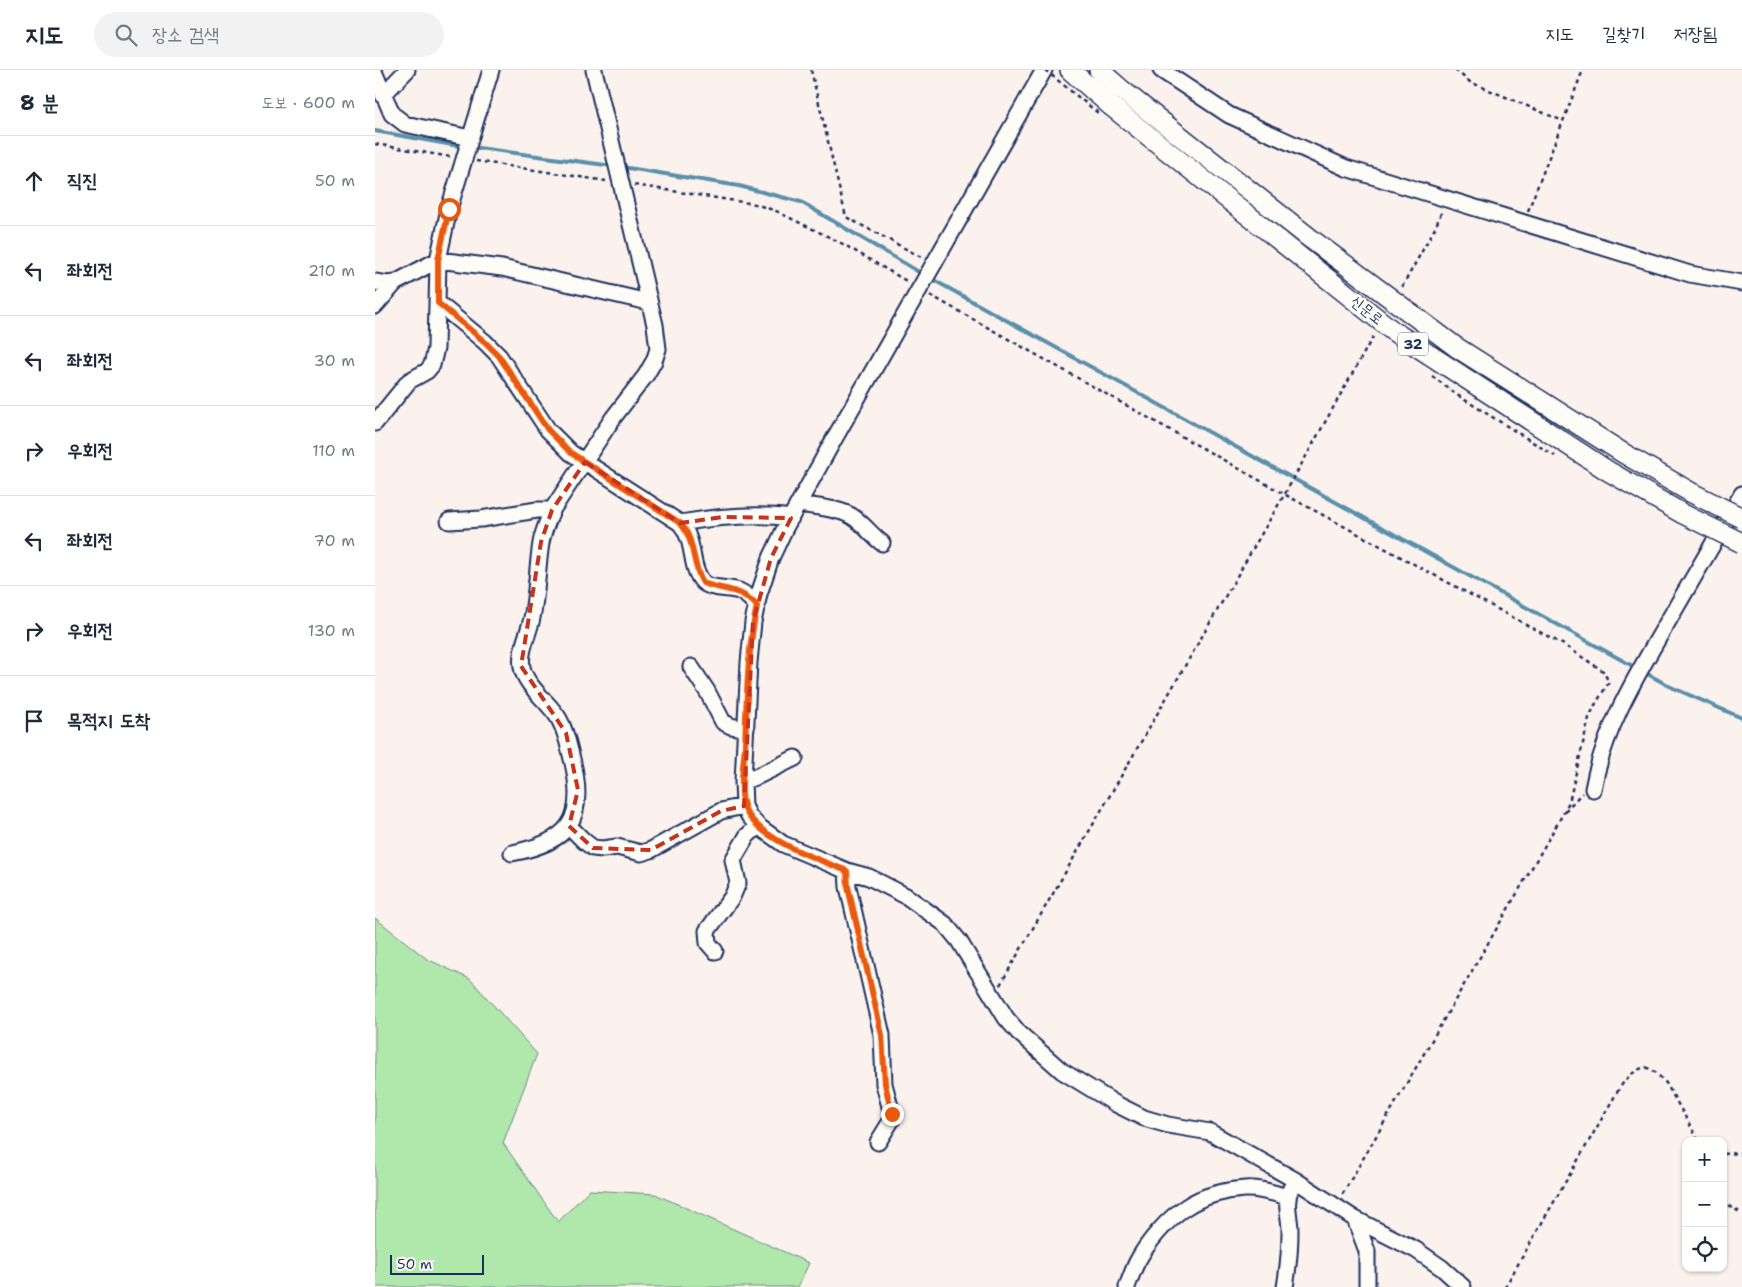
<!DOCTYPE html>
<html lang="ko">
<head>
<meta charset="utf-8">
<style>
  :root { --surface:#fff; --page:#f2f2f3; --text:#1f2937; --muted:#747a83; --line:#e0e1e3 }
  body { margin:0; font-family:"Shantell Sans","Poor Story",sans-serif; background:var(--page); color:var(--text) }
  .controls { position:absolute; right:15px; bottom:15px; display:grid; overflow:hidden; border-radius:10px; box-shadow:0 1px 4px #0004 }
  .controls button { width:45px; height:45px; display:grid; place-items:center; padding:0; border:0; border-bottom:1px solid var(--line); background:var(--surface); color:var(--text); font:25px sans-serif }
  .scale { position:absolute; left:15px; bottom:12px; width:94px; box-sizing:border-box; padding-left:5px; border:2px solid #1b2f5e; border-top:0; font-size:14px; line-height:18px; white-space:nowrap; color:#1b2f5e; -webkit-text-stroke:4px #fdfcf7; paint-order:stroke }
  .stop { position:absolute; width:15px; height:15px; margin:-11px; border:4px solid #ea580c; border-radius:50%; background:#fff }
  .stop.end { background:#ea580c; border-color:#fff; box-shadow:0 1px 5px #0008 }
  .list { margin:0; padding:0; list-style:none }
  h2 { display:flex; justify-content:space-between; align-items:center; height:65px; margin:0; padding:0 20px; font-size:21px }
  h2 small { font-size:16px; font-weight:400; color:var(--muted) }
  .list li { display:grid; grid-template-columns:32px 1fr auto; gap:15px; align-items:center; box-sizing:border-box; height:90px; padding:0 20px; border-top:1px solid var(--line) }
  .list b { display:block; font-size:19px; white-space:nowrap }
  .list em { font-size:16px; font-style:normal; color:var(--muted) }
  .icon { flex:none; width:28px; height:28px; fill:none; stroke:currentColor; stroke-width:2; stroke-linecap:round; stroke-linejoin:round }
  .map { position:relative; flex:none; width:1367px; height:1217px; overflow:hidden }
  header { display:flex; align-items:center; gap:30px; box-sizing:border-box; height:70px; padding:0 25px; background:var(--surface); border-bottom:1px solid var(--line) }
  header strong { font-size:24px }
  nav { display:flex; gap:28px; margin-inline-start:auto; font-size:18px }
  .search { width:350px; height:45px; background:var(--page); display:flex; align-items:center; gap:12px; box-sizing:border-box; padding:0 18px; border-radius:28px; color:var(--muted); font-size:19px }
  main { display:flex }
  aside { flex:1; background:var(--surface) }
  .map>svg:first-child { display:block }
  .green { fill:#b0e7aa; stroke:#668b84 }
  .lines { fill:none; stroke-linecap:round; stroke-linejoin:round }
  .stream { stroke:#588faa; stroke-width:4 }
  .minor-casing { stroke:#1b2f5e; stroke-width:19 }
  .major-casing { stroke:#1b2f5e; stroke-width:22 }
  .path { stroke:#1b2f5e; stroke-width:2.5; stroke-dasharray:4 4; stroke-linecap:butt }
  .minor { stroke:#fdfcf7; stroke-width:15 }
  .major { stroke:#fdfcf7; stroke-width:19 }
  .major-bridge-casing { stroke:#1b2f5e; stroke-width:22; stroke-linecap:butt }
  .path-bridge { stroke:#1b2f5e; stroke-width:2.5; stroke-dasharray:4 4; stroke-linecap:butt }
  .major-bridge { stroke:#fdfcf7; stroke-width:19 }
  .route { stroke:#ea580c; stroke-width:6 }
  .marked { fill:none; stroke:#c8321e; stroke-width:4; stroke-dasharray:10 6; stroke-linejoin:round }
  .labels { text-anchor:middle; stroke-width:5; stroke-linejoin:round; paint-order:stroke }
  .shield { fill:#fdfcf7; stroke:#5f6c8c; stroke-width:1 }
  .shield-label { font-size:14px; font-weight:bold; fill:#1b2f5e }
  .street-label { font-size:15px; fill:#1b2f5e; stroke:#fdfcf7 }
</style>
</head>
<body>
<header>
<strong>지도</strong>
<div class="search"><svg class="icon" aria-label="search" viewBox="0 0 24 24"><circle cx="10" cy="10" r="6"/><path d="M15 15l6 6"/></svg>장소 검색</div>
<nav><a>지도</a><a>길찾기</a><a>저장됨</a></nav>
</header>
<main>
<aside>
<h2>8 분<small>도보 · 600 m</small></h2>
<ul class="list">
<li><svg class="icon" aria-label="ahead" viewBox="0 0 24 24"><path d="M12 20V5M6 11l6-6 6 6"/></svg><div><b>직진</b></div><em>50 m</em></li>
<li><svg class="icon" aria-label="left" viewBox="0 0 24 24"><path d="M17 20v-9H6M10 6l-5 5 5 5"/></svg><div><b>좌회전</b></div><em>210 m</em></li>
<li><svg class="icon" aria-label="left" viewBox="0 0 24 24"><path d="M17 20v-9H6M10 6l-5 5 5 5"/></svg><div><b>좌회전</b></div><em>30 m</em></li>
<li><svg class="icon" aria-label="right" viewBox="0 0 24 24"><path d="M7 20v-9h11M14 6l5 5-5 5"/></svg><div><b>우회전</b></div><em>110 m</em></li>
<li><svg class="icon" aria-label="left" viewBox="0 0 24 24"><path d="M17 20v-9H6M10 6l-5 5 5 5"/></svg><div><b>좌회전</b></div><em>70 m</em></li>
<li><svg class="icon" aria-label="right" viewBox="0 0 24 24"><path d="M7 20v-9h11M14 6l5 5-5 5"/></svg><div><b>우회전</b></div><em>130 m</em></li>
<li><svg class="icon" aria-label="arrive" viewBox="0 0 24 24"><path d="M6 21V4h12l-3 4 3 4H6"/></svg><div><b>목적지 도착</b></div></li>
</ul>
</aside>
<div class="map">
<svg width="1367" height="1217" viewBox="0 0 1367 1217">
  <rect width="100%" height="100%" fill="#fcf2ed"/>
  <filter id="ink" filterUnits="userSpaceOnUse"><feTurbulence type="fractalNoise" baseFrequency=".02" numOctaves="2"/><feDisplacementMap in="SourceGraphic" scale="10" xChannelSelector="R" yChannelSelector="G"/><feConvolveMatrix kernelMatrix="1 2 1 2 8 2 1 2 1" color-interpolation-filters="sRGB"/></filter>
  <g filter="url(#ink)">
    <path class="green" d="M0,848l52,41 43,20 67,75 -34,89 55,79 31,-32 66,4 154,69 -11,24h-423z"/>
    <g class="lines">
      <path class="stream" d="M0,61l89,16
        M96,77l142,19
        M247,97l117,19 62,16 123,73
        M555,208l708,391
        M1269,602l27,15 71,31"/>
      <defs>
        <path id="minor" d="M669,0l-211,371 -48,87 -14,30 -12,36 -6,28 -4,40 -6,119 1,25 5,10 9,10 25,18 64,27 22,6 37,19 39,28 14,17 47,77 13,15 43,38 54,33 28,14 24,7 42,7 85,48 60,39 61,31 26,18 21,19
          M786,0l68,45 117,53 344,106 52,9
          M0,4l17,40 13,10 65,14
          M8,25l24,-25
          M0,212l13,2 7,-1 43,-23 64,8 146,34
          M63,233l47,39 14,14 49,74 23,23 109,70c16,18 9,43 22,58 7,9 26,6 37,10 7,3 13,9 18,15
          M0,236l20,-23
          M0,353l34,-42 18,-10 5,-6 4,-17 2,-88 11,-51 42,-139
          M424,434c15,3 41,4 54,13 11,7 18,18 29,26
          M74,451l32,-2 56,-9h15
          M305,453c36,-6 75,-10 111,-5
          M316,597l16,24 16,31 8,4 15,3
          M368,711l13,-4 39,-19
          M1218,719c11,-61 44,-114 74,-166 25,-43 50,-86 75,-129
          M194,756l15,15 9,7 10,1 14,-2 24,6 10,-3 70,-39 23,-5
          M137,783c57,-11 74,-33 61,-90 -4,-15 -6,-30 -14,-44 -9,-16 -34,-33 -37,-52 -3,-16 7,-34 10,-49 5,-24 5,-50 9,-75 2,-12 7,-22 11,-33l61,-92 33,-43 8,-14 4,-12 -3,-24 -61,-255
          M472,801l1,16 34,148 2,49 8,30 -1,7 -13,21
          M340,881l-7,-8 -1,-12 25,-34 6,-14 -5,-23 14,-24 11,-10
          M980,1149l12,32v36
          M752,1217c3,-8 6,-17 10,-25 10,-19 31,-44 49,-55 16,-11 40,-17 59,-18 14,-1 29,4 42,8
          M910,1217c3,-18 5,-37 5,-56 0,-15 -6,-28 1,-43"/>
        <path id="major" d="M695,0l41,36
          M724,0l24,21"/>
      </defs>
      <use href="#minor" class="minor-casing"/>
      <use href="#major" class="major-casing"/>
      <path class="path" d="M436,0l35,147 77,41
        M1080,0l15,12 93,39
        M0,74l76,13
        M101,91l130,20
        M259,115l121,19 21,7 67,33 65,38
        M1153,141l55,-141
        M1027,217l33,-59 7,-17
        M555,225l354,199 280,151 39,26 6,11 -14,23 -6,13 -20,84 -10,19 -217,374
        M1190,741l17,-18
        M625,915l287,-495 87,-155
        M1348,1084l19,-1
        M1348,1130l7,7 12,6
        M1130,1217l111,-193c7,-12 16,-24 30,-27l9,5 11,11 33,58"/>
      <use href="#minor" class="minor"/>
      <use href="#major" class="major"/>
      <defs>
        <path id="major-bridge" d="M748,21l188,148 145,108 167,106 69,40 50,25
          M736,36l282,225 215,140 75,43 59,29"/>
      </defs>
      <use href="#major-bridge" class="major-bridge-casing"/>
      <path class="path-bridge" d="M670,0l53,43
        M1057,306l25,19 98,61"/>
      <use href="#major-bridge" class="major-bridge"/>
    </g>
  </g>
  <g class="lines" filter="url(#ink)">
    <path class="route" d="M74,139l-11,51v43l47,39 14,14 49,74 23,23 109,70c16,17 11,41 23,60 21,8 37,4 54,23 -10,45 -10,93 -12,139 -1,18 -6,44 -1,61 1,3 3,8 5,10 19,27 69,43 98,55l1,16 34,148 3,49 7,30"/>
  </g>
  <path class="marked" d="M210,392l95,61 43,-6 68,1 -20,40 -18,64 -9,184 -23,5 -70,39 -58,-2 -24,-22 9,-36 -12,-57 -45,-67 20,-124 11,-32z"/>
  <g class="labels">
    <rect class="shield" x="1023" y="262.5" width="30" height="23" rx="4"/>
    <g class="shield-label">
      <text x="1038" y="279">32</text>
    </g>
    <g class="street-label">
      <text transform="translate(992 240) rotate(38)" y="5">신문로</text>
    </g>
  </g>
</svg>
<div class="controls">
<button>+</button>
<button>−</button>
<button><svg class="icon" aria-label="locate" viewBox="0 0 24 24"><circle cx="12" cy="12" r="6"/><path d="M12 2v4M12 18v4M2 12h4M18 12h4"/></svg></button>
</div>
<div class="scale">50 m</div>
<div class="stop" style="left:74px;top:139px"></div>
<div class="stop end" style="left:517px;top:1044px"></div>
</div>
</main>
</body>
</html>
